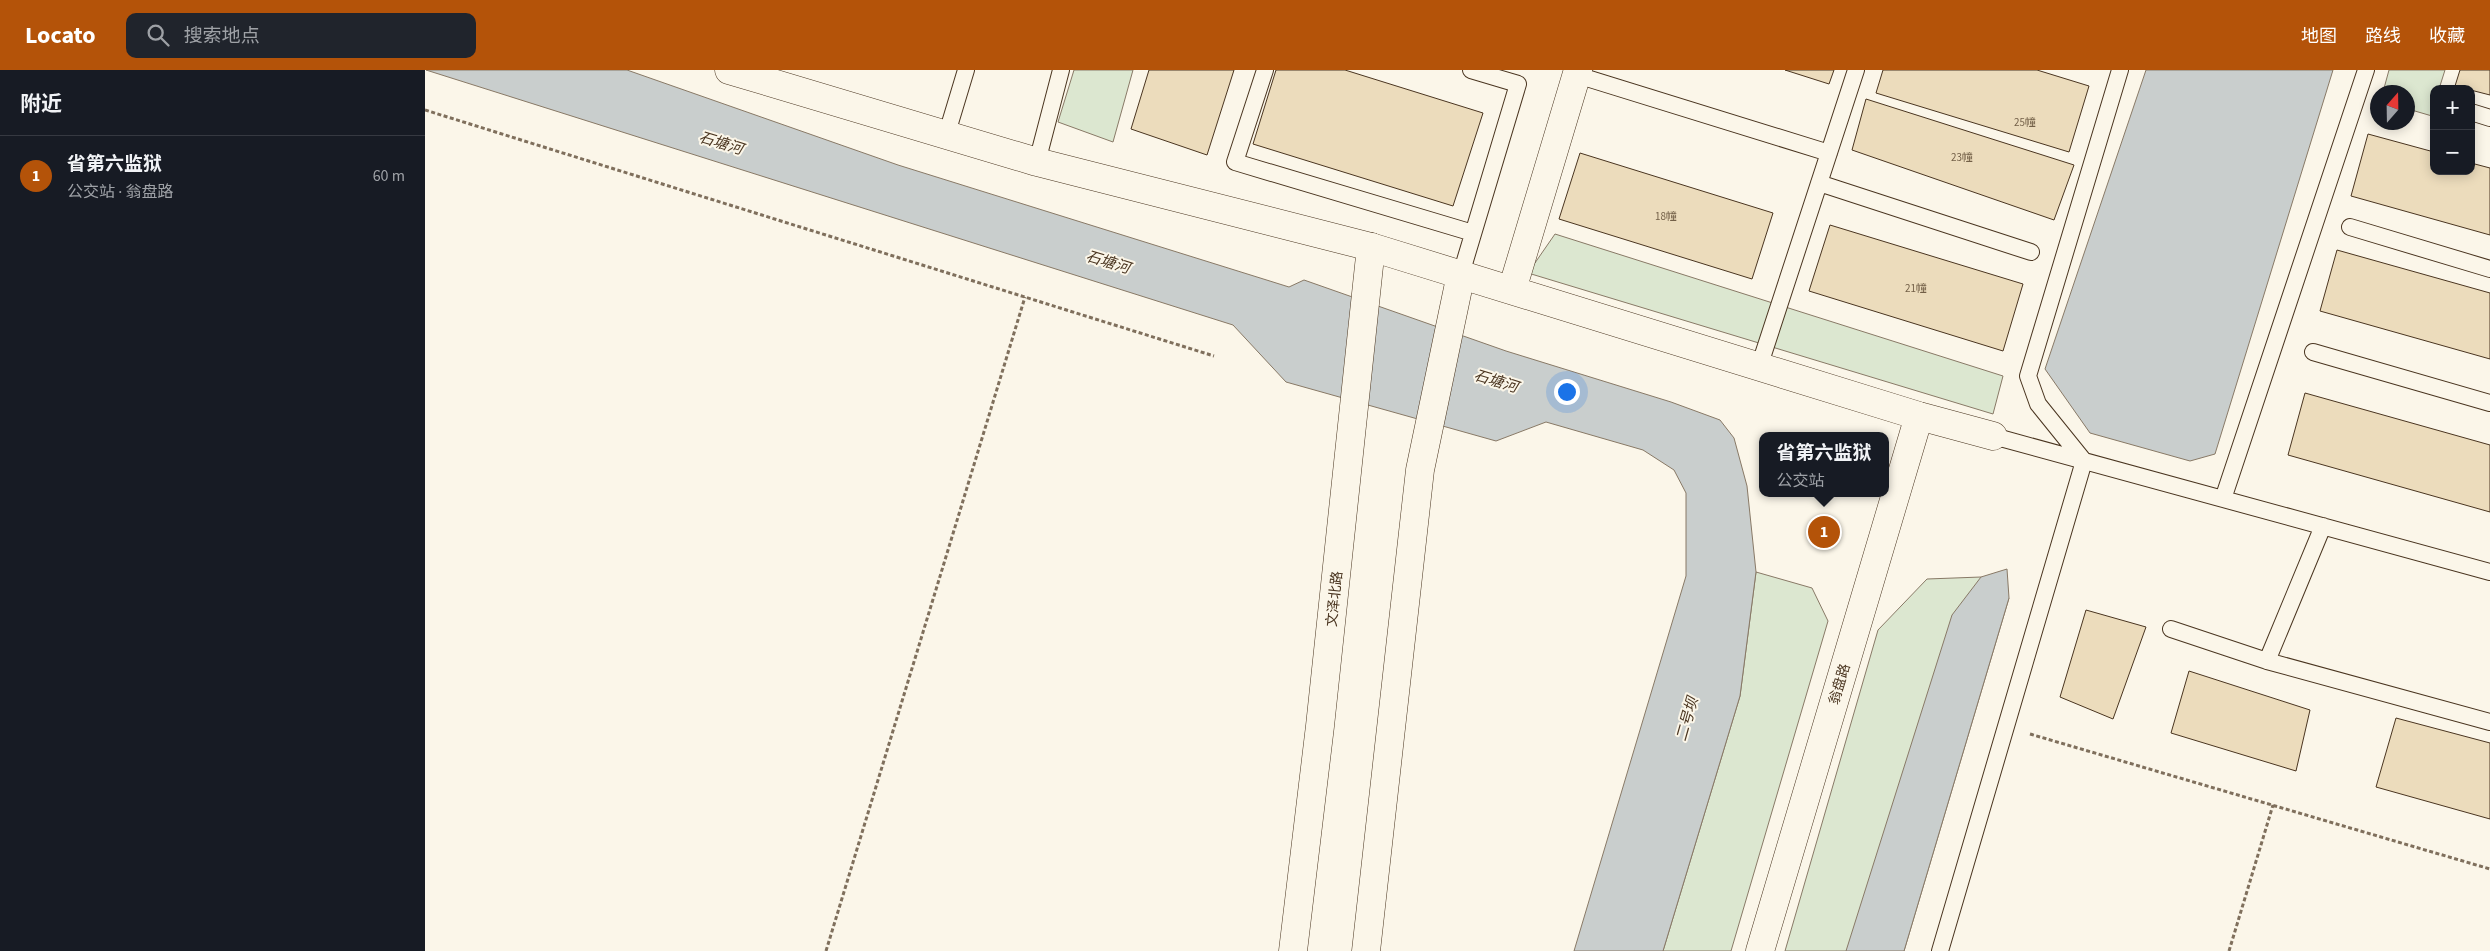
<!DOCTYPE html>
<html lang="zh">
<head>
<meta charset="utf-8">
<style>
  :root { --surface:#171b24; --page:#20242c; --text:#f1f3f6; --muted:#9ea1a6; --line:#363941; --accent:#b45309 }
  body { margin:0; font-family:"Source Sans 3","Noto Sans SC",sans-serif; background:var(--page); color:var(--text) }
  .controls { position:absolute; right:15px; top:15px; display:grid; overflow:hidden; border-radius:10px; box-shadow:0 2px 12px #0003 }
  .controls button { width:45px; height:45px; display:grid; place-items:center; padding:0; border:0; border-bottom:1px solid var(--line); background:var(--surface); color:var(--text); font:25px sans-serif }
  .compass { position:absolute; left:1945px; top:15px; width:45px; height:45px; border-radius:50%; background:var(--surface); box-shadow:0 2px 12px #0003; rotate:20deg }
  .you { position:absolute; left:1141px; top:321px; width:18px; height:18px; margin:-12px; border:4px solid #fff; border-radius:50%; background:#1a73e8; box-shadow:0 0 0 8px #1a73e833 }
  .badge { display:grid; place-items:center; width:32px; height:32px; border-radius:50%; background:var(--accent); color:#fff; font-size:16px; font-weight:700 }
  .pin { position:absolute; translate:-50% -50%; border:2px solid #fff; box-shadow:0 1px 5px #0006 }
  .popup { position:absolute; left:1334px; top:362px; width:130px; height:65px; box-sizing:border-box; display:grid; place-content:center; border-radius:10px; background:var(--surface); filter:drop-shadow(0 1px 4px #0005); font-size:16px; white-space:nowrap; color:var(--muted) }
  .popup b { font-size:19px; color:var(--text) }
  .popup::after { content:''; position:absolute; left:50%; top:100%; margin-left:-10px; border:10px solid transparent; border-top-color:var(--surface) }
  .list { margin:0; padding:0; list-style:none }
  h2 { display:flex; justify-content:space-between; align-items:center; height:65px; margin:0; padding:0 20px; font-size:21px }
  h2 small { font-size:16px; font-weight:400; color:var(--muted) }
  .list li { display:grid; grid-template-columns:32px 1fr auto; gap:15px; align-items:center; box-sizing:border-box; height:80px; padding:0 20px; border-top:1px solid var(--line) }
  .list b { display:block; font-size:19px; white-space:nowrap }
  .list p { margin:0; font-size:16px; white-space:nowrap; color:var(--muted) }
  .list em { font-size:16px; font-style:normal; color:var(--muted) }
  .icon { flex:none; width:28px; height:28px; fill:none; stroke:currentColor; stroke-width:2; stroke-linecap:round; stroke-linejoin:round }
  .map { position:relative; flex:none; width:2065px; height:881px; overflow:hidden }
  header { display:flex; align-items:center; gap:30px; box-sizing:border-box; height:70px; padding:0 25px; background:var(--accent); color:#fff }
  header strong { font-size:24px }
  nav { display:flex; gap:28px; margin-inline-start:auto; font-size:18px }
  .search { width:350px; height:45px; background:var(--page); display:flex; align-items:center; gap:12px; box-sizing:border-box; padding:0 18px; border-radius:10px; color:var(--muted); font-size:19px }
  main { display:flex }
  aside { flex:1; background:var(--surface) }
  .map>svg:first-child { display:block }
  .green { fill:#dce7d0; stroke:#887966 }
  .water { fill:#c9cecd; stroke:#887966 }
  .building { fill:#ecdcbc; stroke:#4a3520 }
  .lines { fill:none; stroke-linecap:round; stroke-linejoin:round }
  .lane-casing { stroke:#4a3520; stroke-width:18 }
  .street-casing { stroke:#4a3520; stroke-width:29 }
  .secondary-casing { stroke:#4a3520; stroke-width:29 }
  .path { stroke:#7f6f5c; stroke-width:3; stroke-dasharray:4 2.5; stroke-linecap:butt }
  .lane { stroke:#fbf6e9; stroke-width:16 }
  .street { stroke:#fbf6e9; stroke-width:28 }
  .secondary { stroke:#fbf6e9; stroke-width:28 }
  .labels { text-anchor:middle; stroke-width:4; stroke-linejoin:round; paint-order:stroke }
  .number-label { font-size:11px; fill:#725f47 }
  .street-label { font-size:14px; fill:#4a3520; stroke:#fbf6e9 }
  .water-label { font-size:15px; font-style:italic; fill:#4a3520; stroke:#fbf6e9 }
</style>
</head>
<body>
<header>
<strong>Locato</strong>
<div class="search"><svg class="icon" aria-label="search" viewBox="0 0 24 24"><circle cx="10" cy="10" r="6"/><path d="M15 15l6 6"/></svg>搜索地点</div>
<nav><a>地图</a><a>路线</a><a>收藏</a></nav>
</header>
<main>
<aside>
<h2>附近<small></small></h2>
<ul class="list">
<li><span class="badge">1</span><div><b>省第六监狱</b><p>公交站 · 翁盘路</p></div><em>60 m</em></li>
</ul>
</aside>
<div class="map">
<svg width="2065" height="881" viewBox="0 0 2065 881">
  <rect width="100%" height="100%" fill="#fbf6e9"/>
  <path class="green" d="M649,0h59l-20,72 -55,-20z
    M1964,0h56l-6,19h-5l-2,27 -24,-7 -1,-17h-24z
    M1130,164l448,142 -10,38 -465,-141z
    M1331,502l56,16 16,33 -97,330h-68l77,-255z
    M1556,507l28,21 -105,353h-119l93,-321 49,-51z"/>
  <path class="water" d="M1,0h201l271,95 391,122 15,-7 202,71 165,51 49,18 14,18 13,48 9,86 -16,124 -77,255h-89l112,-375v-83l-12,-23 -31,-20 -97,-28 -50,19 -210,-59 -53,-57z
    M1721,0h187l-118,384 -25,7 -100,-28 -45,-64z
    M1582,499l2,29 -105,353h-58l106,-336 29,-38z"/>
  <path class="building" d="M724,0h85l-27,85 -76,-26z
    M851,0h69l138,43 -30,93 -200,-62z
    M1360,0h49l-5,14z
    M1458,0h154l52,16 -20,66 -193,-59z
    M2035,0h30v25l-35,-9z
    M1441,29l208,66 -20,55 -202,-70z
    M1943,64l66,18v19h37v-8l19,5v67l-139,-39z
    M1155,83l193,60 -21,66 -193,-60z
    M1405,155l193,59 -20,67 -194,-60z
    M1912,180l153,43v66l-170,-48z
    M1880,323l185,52v67l-202,-57z
    M1661,540l60,17 -33,92 -53,-22z
    M1764,601l121,39 -14,61 -125,-38z
    M1971,648l94,25v76l-114,-32z"/>
  <g class="lines">
    <defs>
      <path id="lane" d="M840,0l-30,92 238,71
        M1152,5l252,78
        M2046,42l19,6
        M522,63l19,-63
        M612,92l24,-92
        M1394,113l212,69
        M1925,157l140,42
        M1036,204l57,-190 -47,-14
        M1888,282l177,51
        M1334,297l97,-297
        M1568,366l497,136
        M1798,429l143,-429
        M1746,559l96,32 223,61
        M1842,591l56,-135
        M1515,881l144,-490 -46,-57 -10,-28 92,-306"/>
      <path id="street" d="M304,0l308,92 334,85 548,169 74,20
        M1087,220l66,-220
        M1335,881l159,-535"/>
      <path id="secondary" d="M868,881l27,-225 51,-479
        M941,881l54,-481 41,-196"/>
    </defs>
    <use href="#lane" class="lane-casing"/>
    <use href="#street" class="street-casing"/>
    <use href="#secondary" class="secondary-casing"/>
    <path class="path" d="M0,40l789,246
      M1605,664l460,135
      M401,881l199,-654
      M1804,881l44,-146"/>
    <use href="#lane" class="lane"/>
    <use href="#street" class="street"/>
    <use href="#secondary" class="secondary"/>
  </g>
  <g class="labels">
    <g class="number-label">
      <text x="1600" y="56">25幢</text>
      <text x="1537" y="91">23幢</text>
      <text x="1241" y="150">18幢</text>
      <text x="1491" y="222">21幢</text>
    </g>
    <g class="street-label">
      <text transform="translate(909 529) rotate(-84)" y="5">文泽北路</text>
      <text transform="translate(1414 614) rotate(-73)" y="5">翁盘路</text>
    </g>
    <g class="water-label">
      <text transform="translate(296 73) rotate(17)" y="5">石塘河</text>
      <text transform="translate(683 192) rotate(17)" y="5">石塘河</text>
      <text transform="translate(1071 311) rotate(17)" y="5">石塘河</text>
      <text transform="translate(1262 649) rotate(-74)" y="5">二号坝</text>
    </g>
  </g>
</svg>
<div class="controls">
<button>+</button>
<button>−</button>
</div>
<svg class="compass" viewBox="-18 -18 36 36"><path d="M0-13l5 13h-10z" fill="#e53935"/><path d="M0 13l5-13h-10z" fill="#9ea1a6"/></svg>
<div class="you"></div>
<div class="pin badge" style="left:1399px;top:462px">1</div>
<div class="popup"><b>省第六监狱</b>公交站</div>
</div>
</main>
</body>
</html>
